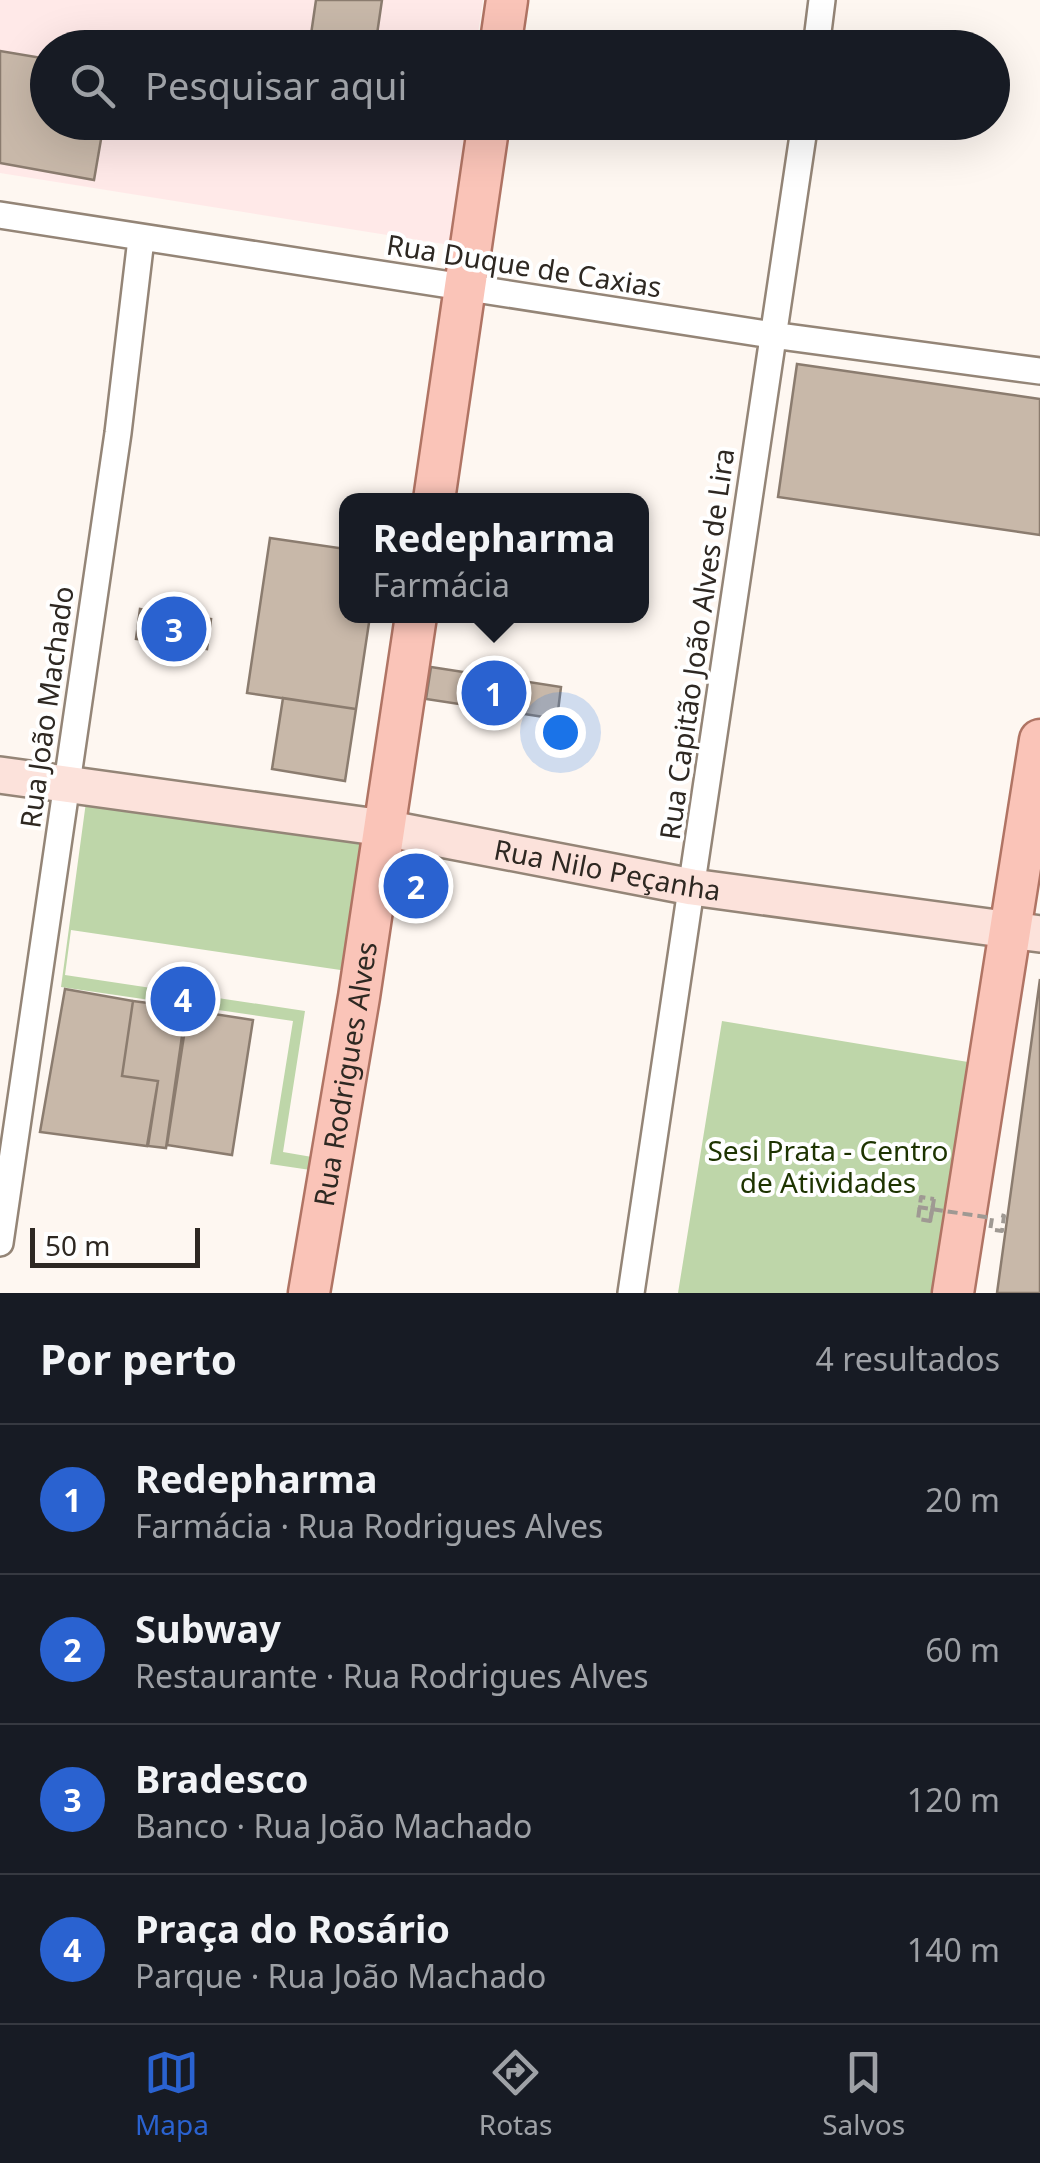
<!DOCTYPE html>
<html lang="pt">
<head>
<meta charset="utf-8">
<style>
  :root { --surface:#171b24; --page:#242831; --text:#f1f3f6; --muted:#9ea1a6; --line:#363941; --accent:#2a62d0 }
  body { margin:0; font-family:"Noto Sans",sans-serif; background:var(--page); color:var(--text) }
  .scale { position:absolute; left:30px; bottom:25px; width:170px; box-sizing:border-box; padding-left:10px; border:5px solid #2e2822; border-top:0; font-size:28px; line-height:35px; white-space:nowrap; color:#2e2822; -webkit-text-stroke:8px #fff; paint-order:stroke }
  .you { position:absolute; left:560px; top:732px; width:35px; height:35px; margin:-25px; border:8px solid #fff; border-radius:50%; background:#1a73e8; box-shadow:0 0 0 15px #1a73e833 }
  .badge { display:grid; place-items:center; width:65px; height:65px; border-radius:50%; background:var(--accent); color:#fff; font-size:32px; font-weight:700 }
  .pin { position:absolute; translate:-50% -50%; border:5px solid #fff; box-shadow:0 2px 10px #0006 }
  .popup { position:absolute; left:339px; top:493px; width:310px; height:130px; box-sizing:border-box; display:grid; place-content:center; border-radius:20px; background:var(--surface); filter:drop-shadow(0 2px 8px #0005); font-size:32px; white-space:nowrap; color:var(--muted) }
  .popup b { font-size:38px; color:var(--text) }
  .popup::after { content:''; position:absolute; left:50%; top:100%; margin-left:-20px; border:20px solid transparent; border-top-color:var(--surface) }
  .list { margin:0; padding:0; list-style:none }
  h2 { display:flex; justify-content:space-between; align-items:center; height:130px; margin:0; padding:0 40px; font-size:42px }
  h2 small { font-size:32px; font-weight:400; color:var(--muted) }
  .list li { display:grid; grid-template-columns:65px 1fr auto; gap:30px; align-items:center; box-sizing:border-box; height:150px; padding:0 40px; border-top:2px solid var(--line) }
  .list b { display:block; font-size:38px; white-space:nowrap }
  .list p { margin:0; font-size:32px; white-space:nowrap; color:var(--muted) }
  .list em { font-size:32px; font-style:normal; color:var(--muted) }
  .icon { flex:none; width:55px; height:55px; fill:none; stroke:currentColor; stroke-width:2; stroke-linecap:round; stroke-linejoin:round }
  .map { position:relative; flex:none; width:1040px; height:1293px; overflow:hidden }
  .search { position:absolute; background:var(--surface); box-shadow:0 10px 40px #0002; left:30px; right:30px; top:30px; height:110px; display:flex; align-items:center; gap:25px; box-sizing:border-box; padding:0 35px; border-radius:55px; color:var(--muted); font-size:38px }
  .sheet { height:730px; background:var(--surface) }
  nav { display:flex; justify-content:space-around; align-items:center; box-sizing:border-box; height:140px; border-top:2px solid var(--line); background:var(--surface); font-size:28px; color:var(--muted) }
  nav a { display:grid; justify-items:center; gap:5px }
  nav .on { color:var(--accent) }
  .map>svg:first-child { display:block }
  .education { fill:#ffe9e8 }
  .green { fill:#bed6a9; fill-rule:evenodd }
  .building { fill:#c8b8a9; stroke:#8b7c6f; stroke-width:2.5 }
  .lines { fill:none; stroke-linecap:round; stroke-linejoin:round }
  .street-casing { stroke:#948577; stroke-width:30 }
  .secondary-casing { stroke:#948577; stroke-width:40 }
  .primary-casing { stroke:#b07464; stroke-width:45 }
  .path { stroke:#9f9993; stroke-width:4; stroke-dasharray:10 5; stroke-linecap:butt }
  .street { stroke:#fff; stroke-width:25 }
  .secondary { stroke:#fce2db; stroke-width:35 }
  .primary { stroke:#fac4b8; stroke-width:40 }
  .path-bridge { stroke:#9f9993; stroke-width:4; stroke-dasharray:10 5; stroke-linecap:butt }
  .labels { text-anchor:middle; stroke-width:8; stroke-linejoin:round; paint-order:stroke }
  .street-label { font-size:28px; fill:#2e2822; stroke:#fff }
  .park-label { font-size:28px; fill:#1d3300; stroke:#fff }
</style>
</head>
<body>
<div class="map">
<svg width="1040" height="1293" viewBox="0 0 1040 1293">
  <rect width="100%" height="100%" fill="#fef7f1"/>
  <path class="education" d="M0,0h483l-7,47 -428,1v74l418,1 -16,122 -450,-72z"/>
  <path class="green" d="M86,802l288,42 -50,328 -54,-8 23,-143 -232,-34zM71,930l283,42 -6,44 -14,-1 -22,142 -29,-5 22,-141 -240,-36z
    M722,1021l258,43 -37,229h-265z"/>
  <path class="building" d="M316,0h66l-7,48h-66z
    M0,51l48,8v63h56l-10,58 -94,-17z
    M797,364l243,35v136l-262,-38z
    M270,538l76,11v67h24l-14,93 -109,-16z
    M140,609l71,10 -4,30 -71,-10z
    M431,667l130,20 -4,32 -131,-20z
    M283,698l73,11 -11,72 -73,-12z
    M1040,979v314h-43z
    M65,989l68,12 -11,75 36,5 -11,65 -107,-14z
    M133,1001l53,7 -20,140 -18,-2 10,-65 -36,-5z
    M188,1010l65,10 -21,135 -65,-10z"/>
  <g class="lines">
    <defs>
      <path id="street" d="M816,48l6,-48
        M0,215l772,120 268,36
        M0,1243l118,-810 23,-194
        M631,1293l174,-1171"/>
      <g id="secondary">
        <path id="s1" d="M0,775l384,53 308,59 348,47"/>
      </g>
      <g id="primary">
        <path d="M500,48l7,-48"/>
        <path d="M434,500l55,-378"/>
        <path id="s2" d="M309,1293l50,-296 57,-381"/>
        <path d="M953,1293l87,-553"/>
      </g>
    </defs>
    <use href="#street" class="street-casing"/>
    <use href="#secondary" class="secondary-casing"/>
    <use href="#primary" class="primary-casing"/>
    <path class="path" d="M933,1205l-3,16 -12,-2 3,-22 13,2
      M995,1230l7,1 2,-15 -7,-2"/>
    <use href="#street" class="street"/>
    <use href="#secondary" class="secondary"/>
    <use href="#primary" class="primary"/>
    <path class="path-bridge" d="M918,1207l74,11 -2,13
      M930,1222l4,-23"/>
  </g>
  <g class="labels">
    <g class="street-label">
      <text transform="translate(524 266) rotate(9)" y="10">Rua Duque de Caxias</text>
      <text transform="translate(697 644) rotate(-82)" y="10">Rua Capitão João Alves de Lira</text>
      <text transform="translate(47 707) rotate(-82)" y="10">Rua João Machado</text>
      <text dy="10" stroke="none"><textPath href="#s1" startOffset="615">Rua Nilo Peçanha</textPath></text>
      <text dy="10" stroke="none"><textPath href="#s2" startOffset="222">Rua Rodrigues Alves</textPath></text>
    </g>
    <g class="park-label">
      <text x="828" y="1161">Sesi Prata - Centro<tspan x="828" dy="32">de Atividades</tspan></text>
    </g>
  </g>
</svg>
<div class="scale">50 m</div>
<div class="you"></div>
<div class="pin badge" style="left:494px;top:693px">1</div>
<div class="popup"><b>Redepharma</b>Farmácia</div>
<div class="pin badge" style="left:416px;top:886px">2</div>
<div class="pin badge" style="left:174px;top:629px">3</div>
<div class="pin badge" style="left:183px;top:999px">4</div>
<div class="search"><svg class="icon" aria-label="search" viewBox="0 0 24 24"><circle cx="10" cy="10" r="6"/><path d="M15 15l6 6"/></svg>Pesquisar aqui</div>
</div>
<section class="sheet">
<h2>Por perto<small>4 resultados</small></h2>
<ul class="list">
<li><span class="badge">1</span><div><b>Redepharma</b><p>Farmácia · Rua Rodrigues Alves</p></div><em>20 m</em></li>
<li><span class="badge">2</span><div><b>Subway</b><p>Restaurante · Rua Rodrigues Alves</p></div><em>60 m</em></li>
<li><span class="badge">3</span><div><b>Bradesco</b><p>Banco · Rua João Machado</p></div><em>120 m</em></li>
<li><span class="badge">4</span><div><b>Praça do Rosário</b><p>Parque · Rua João Machado</p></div><em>140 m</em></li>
</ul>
</section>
<nav>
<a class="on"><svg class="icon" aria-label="map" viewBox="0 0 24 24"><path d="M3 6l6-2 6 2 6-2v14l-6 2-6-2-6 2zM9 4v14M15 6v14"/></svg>Mapa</a>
<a><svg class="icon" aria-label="directions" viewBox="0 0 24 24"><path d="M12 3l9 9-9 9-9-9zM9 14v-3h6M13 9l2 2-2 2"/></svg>Rotas</a>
<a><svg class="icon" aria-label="saved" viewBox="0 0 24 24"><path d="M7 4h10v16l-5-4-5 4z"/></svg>Salvos</a>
</nav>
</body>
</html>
